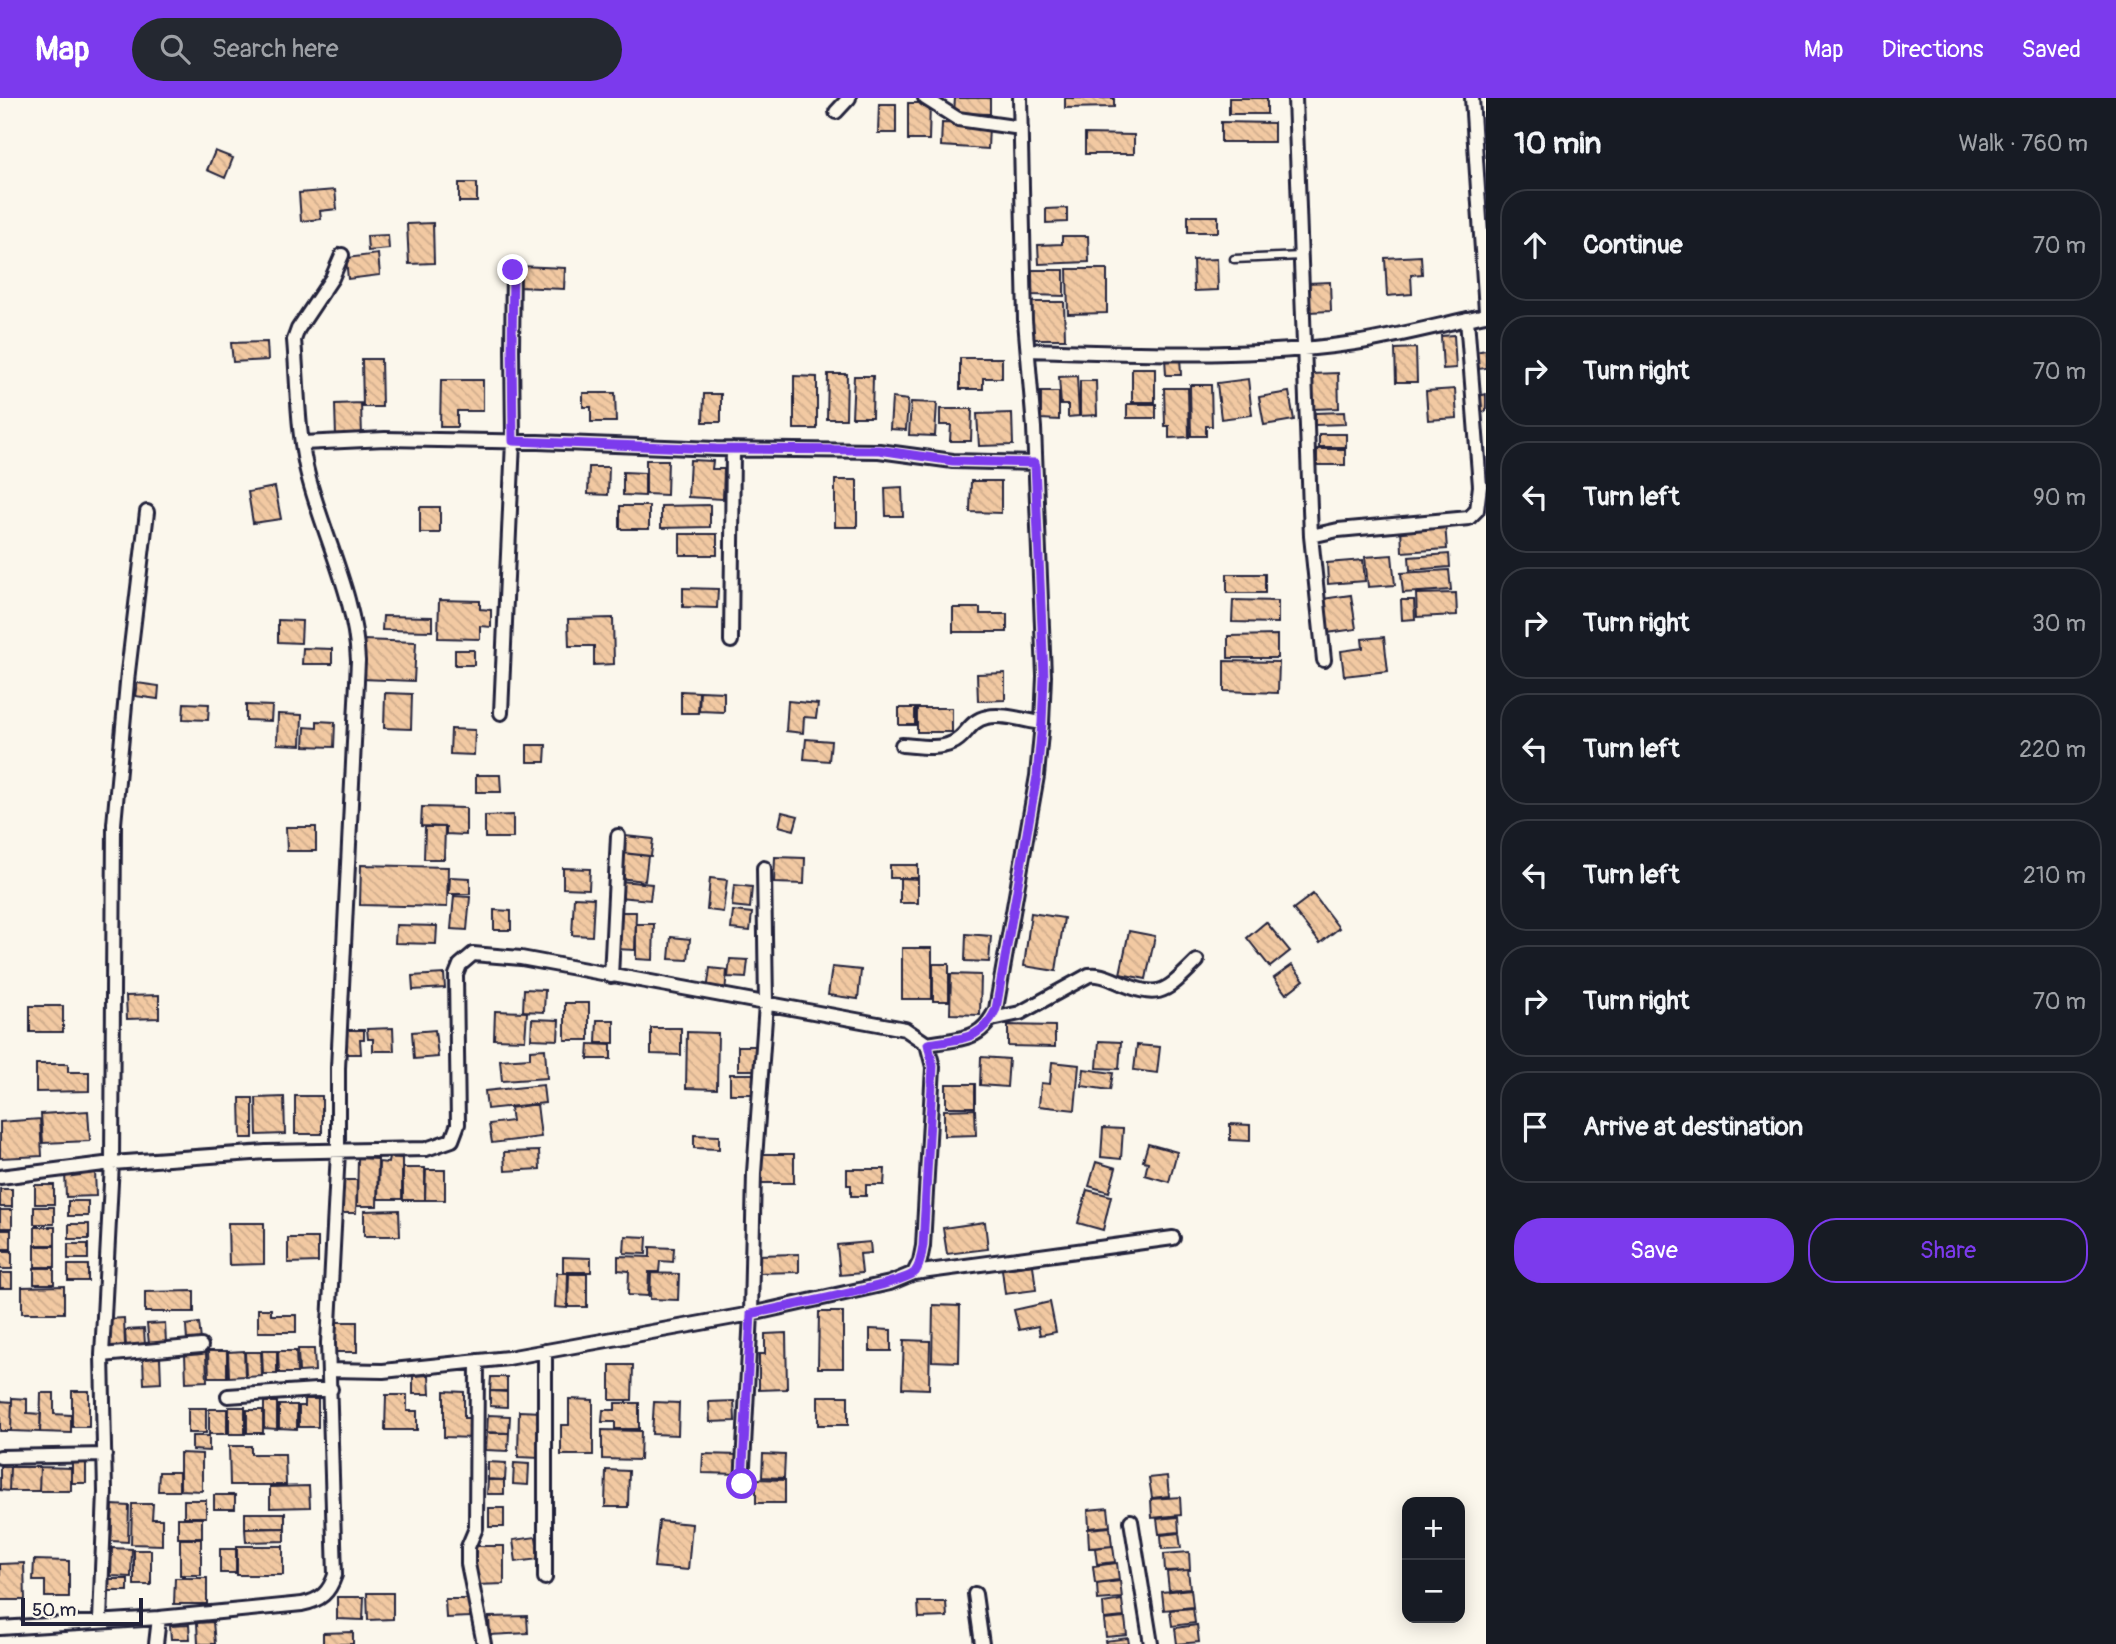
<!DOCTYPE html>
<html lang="en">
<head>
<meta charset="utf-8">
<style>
  :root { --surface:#171b24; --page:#242831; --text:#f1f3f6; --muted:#9ea1a6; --line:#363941; --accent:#7c3aed }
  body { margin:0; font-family:Pangolin,sans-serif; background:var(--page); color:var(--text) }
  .controls { position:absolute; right:21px; bottom:21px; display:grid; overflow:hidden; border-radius:14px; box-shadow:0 4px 18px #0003 }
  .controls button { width:63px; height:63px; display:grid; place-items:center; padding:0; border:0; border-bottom:2px solid var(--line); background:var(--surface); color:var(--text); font:35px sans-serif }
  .scale { position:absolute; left:21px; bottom:18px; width:122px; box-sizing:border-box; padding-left:7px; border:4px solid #22223b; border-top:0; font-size:19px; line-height:24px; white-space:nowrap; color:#22223b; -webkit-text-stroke:5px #fbf7ec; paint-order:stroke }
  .stop { position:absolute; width:21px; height:21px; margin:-16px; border:5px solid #7c3aed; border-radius:50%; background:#fff }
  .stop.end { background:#7c3aed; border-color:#fff; box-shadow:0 2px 7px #0008 }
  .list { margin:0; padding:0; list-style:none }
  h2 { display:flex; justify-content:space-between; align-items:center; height:91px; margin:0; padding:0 28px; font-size:30px }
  h2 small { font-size:23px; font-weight:400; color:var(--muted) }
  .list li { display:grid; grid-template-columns:46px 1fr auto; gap:21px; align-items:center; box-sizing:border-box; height:112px; margin:0 14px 14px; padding:0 14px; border:2px solid var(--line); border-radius:28px }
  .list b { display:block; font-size:26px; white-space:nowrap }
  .list em { font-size:23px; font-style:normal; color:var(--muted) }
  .actions { display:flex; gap:14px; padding:21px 28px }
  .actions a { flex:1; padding:16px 0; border:2px solid var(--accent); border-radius:28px; text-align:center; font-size:24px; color:var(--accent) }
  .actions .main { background:var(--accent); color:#fff }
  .icon { flex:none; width:38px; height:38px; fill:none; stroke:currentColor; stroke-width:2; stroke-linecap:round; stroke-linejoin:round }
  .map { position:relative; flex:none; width:1486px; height:1546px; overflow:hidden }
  header { display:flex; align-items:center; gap:42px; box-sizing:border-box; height:98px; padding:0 35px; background:var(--accent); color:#fff }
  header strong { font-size:33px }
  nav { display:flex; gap:38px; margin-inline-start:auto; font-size:24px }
  .search { width:490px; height:63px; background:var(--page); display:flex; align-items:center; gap:18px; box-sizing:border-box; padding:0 24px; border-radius:38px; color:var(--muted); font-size:26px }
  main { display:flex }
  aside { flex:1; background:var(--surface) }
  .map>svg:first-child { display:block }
  .building { fill:url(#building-back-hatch); stroke:#22223b; stroke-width:2 }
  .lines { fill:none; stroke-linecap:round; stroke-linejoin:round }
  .lane-casing { stroke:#22223b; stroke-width:11 }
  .street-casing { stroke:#22223b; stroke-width:18 }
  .lane { stroke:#fbf7ec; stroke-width:6 }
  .street { stroke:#fbf7ec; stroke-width:12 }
  .route { stroke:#7c3aed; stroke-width:9 }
</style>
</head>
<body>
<header>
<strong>Map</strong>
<div class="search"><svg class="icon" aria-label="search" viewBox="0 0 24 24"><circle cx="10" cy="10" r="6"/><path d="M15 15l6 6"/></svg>Search here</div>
<nav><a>Map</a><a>Directions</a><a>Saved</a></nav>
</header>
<main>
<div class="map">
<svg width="1486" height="1546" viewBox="0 0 1486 1546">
  <defs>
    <pattern id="building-back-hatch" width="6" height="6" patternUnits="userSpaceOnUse" patternTransform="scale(1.75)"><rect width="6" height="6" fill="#f2c9a2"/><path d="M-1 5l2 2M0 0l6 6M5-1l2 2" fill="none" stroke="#cfac8c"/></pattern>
  </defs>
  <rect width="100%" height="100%" fill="#fbf7ec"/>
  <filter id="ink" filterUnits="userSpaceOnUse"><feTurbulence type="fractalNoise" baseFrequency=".0143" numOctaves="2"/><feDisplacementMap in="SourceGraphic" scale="14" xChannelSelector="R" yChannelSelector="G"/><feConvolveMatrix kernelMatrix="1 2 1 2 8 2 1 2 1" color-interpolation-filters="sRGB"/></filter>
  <g filter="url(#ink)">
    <path class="building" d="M955,0h35v16l-36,-1z
      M1065,0h49v9l-49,1z
      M1229,0h38v16h-38z
      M908,5h22l-1,37h-21z
      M879,6h17v29h-18z
      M1221,24l53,1v19h-53z
      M942,25l47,2 -1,24 -47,-3z
      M1085,36l49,1v19h-49z
      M215,53l18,7 -8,20 -18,-8z
      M459,85h18v19h-18z
      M335,92l2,19 -17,2 1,8 -20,2 -2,-28z
      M1067,110v14l-21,1v-14z
      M1188,118h30v16h-30z
      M433,125l1,40 -25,1 -2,-40z
      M388,137l1,14 -21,2 -1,-15z
      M1062,138h26l1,26 -50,2 -1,-19 24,-1z
      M378,156l2,21 -32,4 -2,-21z
      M1421,158l1,18 -11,1 1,19 -25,2 -2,-38z
      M1217,161l1,31 -24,1 -1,-31z
      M519,168l46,2 -1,21 -46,-2z
      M1067,171h40v44l-39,1z
      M1032,172h32v26l-32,-1z
      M1330,184l1,29 -23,1 -1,-29z
      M1029,204h35l1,37h-36z
      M1454,237l2,33 -13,1 -2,-33z
      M267,244l1,18 -35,2 -2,-19z
      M1416,250l1,34h-21l-1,-33z
      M1486,252v18l-7,1 -4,-17z
      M1180,258l1,19h-15l-1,-18z
      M960,260h42v20h-19v11h-23z
      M362,261h19l1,48h-19z
      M1132,270h23v34h-23z
      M1338,275l1,35 -26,1 -2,-35z
      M828,276h19l-1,45h-19z
      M794,278l23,1v52h-23z
      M854,278h19l-1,41h-20z
      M1077,278l2,40 -11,1v-12h-7l-2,-28z
      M1248,281l4,36 -31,4 -4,-36z
      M441,282h42v31h-26v16h-17z
      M1080,283h16l1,34 -17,1z
      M1190,287h21l1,41h-6v10h-15z
      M1164,290h24l1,49 -20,1v-12h-4z
      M1455,291l2,29 -29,2 -2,-29z
      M1041,294h18v28l-18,-1z
      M1289,294l5,28 -30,5 -5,-28z
      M583,295h32l1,29h-25v-15h-8z
      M704,296h17v28h-18z
      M1486,296v17l-4,1 -3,-16z
      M892,300l16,2 -2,30 -16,-1z
      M911,304l26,1 -2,33 -26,-1z
      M361,305l1,34h-26l-1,-33z
      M1127,306h29v14h-29z
      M940,311h32l-1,32h-21l1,-16h-11z
      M1344,314l1,12 -30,1v-12z
      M1012,315l1,32 -34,1 -2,-32z
      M1319,336h27v13h-27z
      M1317,351h28v16h-28z
      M646,362h22l-1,35 -21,-1z
      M690,362l23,1 -1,8h12l-1,30 -35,-2z
      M589,369h20l-1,28 -20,-1z
      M623,374l22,1v23l-22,-1z
      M835,382h22v47h-22z
      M971,383h30v32l-31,-1z
      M275,389l6,32 -28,4 -5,-31z
      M902,389l1,29h-17l-1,-28z
      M710,407v22l-49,1v-22z
      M620,408h29v23h-29z
      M420,409h20v26h-20z
      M1445,425l2,26 -45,3 -1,-26z
      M680,436h37v21h-37z
      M1449,456l1,13 -40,3 -1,-13z
      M1392,457l3,30 -27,2 -3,-30z
      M1363,462l2,21 -37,3 -1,-21z
      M1449,472l2,20 -48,3 -2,-20z
      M1227,476h38v19h-38z
      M683,490l35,1 -1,19 -34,-1z
      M1456,495l1,22 -40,2 -1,-23z
      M1351,497l5,34 -29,4 -5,-34z
      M439,502l41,1v8l11,1v17l-11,-1v13l-42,-1z
      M1233,502l45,1v22l-46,-1z
      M1401,502h13l1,19 -13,1z
      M953,510h27v6h27v18h-54z
      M383,518l49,1v14l-50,-1z
      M613,520l1,46 -20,1v-19h-25l-1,-27z
      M278,522l24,1 -1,22 -23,-1z
      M1277,537v23h-49v-22z
      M1384,539l4,34 -44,5 -3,-25 22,-3 -1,-9z
      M362,542l54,2 -2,39 -53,-2z
      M303,550l29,1v15h-30z
      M455,552h19v15h-19z
      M1224,563l55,1 -1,31 -54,-2z
      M1005,575v27l-27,1 -1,-27z
      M137,585l22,3 -1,13 -23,-3z
      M681,593l18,1 -1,21h-17z
      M700,593l24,1v20l-25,-1z
      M385,595l27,1 -1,35 -27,-1z
      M788,603l30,3 -2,14 -12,-1 -1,16 -17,-2z
      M184,605l25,1 -1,16 -25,-1z
      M246,607l26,1 -1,15 -25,-1z
      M899,610h16v17h-16z
      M917,610h35v24h-35z
      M278,616l24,1 -1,30 -24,-1z
      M317,623l18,1 -1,25 -30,-1 1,-19 12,1z
      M451,631l24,1 -1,25 -24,-1z
      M806,641l25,2 -2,20 -25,-2z
      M527,647h19l-1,17h-18z
      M476,677h24l1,17h-25z
      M422,709l44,1v27l-20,-1v-7l-25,-1z
      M782,714l16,4 -4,14 -15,-4z
      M513,717v23h-28v-22z
      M286,729h30v24h-29z
      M425,729h20l-1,32h-20z
      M625,738l28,3 -2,17 -28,-3z
      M622,755l26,3 -3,25 -26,-3z
      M775,759l30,1 -1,26 -30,-1z
      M361,767l87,2 -1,40 -87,-2z
      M890,767h28v13h-28z
      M563,770l27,1 -1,20 -26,-1z
      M450,779l20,1v16h-21z
      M710,780l17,2 -4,32 -16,-2z
      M900,780l18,1v24h-18z
      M620,783l32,3 -2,16 -31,-3z
      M734,787l18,2 -2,21 -18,-2z
      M1313,796l26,34 -19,15 -27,-34z
      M454,798l16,1 -3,33 -16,-1z
      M574,799l20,1 -2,38 -20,-1z
      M494,812l17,1v19h-17z
      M733,813l19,2 -2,18 -19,-2z
      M617,814h19l-1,38 -19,-1z
      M1031,815l33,5 -8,53 -32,-5z
      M1266,824l24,29 -20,16 -23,-29z
      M636,826h18l-1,36 -17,-1z
      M396,827l41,1 -1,18 -41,-1z
      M1129,833l26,5 -9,43 -26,-5z
      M966,836l25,2 -2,26 -24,-1z
      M671,839l19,2 -2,21 -19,-1z
      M902,850h30v51h-30z
      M730,861l18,1 -2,18 -18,-1z
      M933,866h16v37h-16z
      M1292,867l12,15 -18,14 -12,-16z
      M832,869l29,3 -3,29 -30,-4z
      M710,870l17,2 -2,23 -18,-2z
      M444,876l1,14 -32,2 -1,-14z
      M951,876l30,1 -1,40 -30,-1z
      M524,891l21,1 -1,22 -21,-1z
      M159,897v23l-32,1 -1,-23z
      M565,905h24v37h-24z
      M30,908h33v26h-33z
      M495,913l32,1 -2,28 -31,-1z
      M532,921l27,1 -1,20 -27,-1z
      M597,922h17v23h-18z
      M1008,927l47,1v21l-47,-1z
      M393,930l1,23h-21v-12h-5l-1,-10z
      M651,930h30v27l-30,-1z
      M342,932h22v9h-4l1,15h-19z
      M435,932l3,27 -24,2 -2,-27z
      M687,934l31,1 -1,56 -31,-1z
      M1099,943l22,1 -2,27 -22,-1z
      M589,946l22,1v14h-23z
      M1137,947l23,2 -3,26 -23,-3z
      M738,948h22v24h-22z
      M545,951l2,29 -45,3 -2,-21 30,-2v-8z
      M981,959l28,2 -2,28 -27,-2z
      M1052,964l27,3 -4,45 -36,-4 2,-23 9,1z
      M36,966h32v8h21v19l-53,1z
      M1084,971l29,4 -3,17 -28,-4z
      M730,976h25v20h-25z
      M946,986h29v23h-29z
      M543,987l2,18 -58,6 -2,-18z
      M295,998h27v38h-27z
      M284,999l1,37 -28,1 -1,-37z
      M240,1000h13v40h-12z
      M537,1006l4,33 -49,6 -3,-19 23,-3 -2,-13z
      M975,1011l1,26 -32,1v-26z
      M88,1013l2,30 -47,2 -2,-29z
      M40,1021l2,37 -42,2v-36z
      M1230,1026l20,1v16l-20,-1z
      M1103,1030l20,1 -2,30 -20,-2z
      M694,1037l25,1v13l-25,-1z
      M1148,1046l29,8 -8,30 -24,-7 3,-13 -5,-1z
      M539,1053l1,18 -35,2 -1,-19z
      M757,1056h37v29h-36z
      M389,1059l13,1v41h-24l1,-37 9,1z
      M358,1060l20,1 -1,47h-20z
      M1096,1064l20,6 -7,24 -20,-6z
      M403,1070h22v32h-22z
      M847,1071h38l-1,16h-18v11h-15v-11h-4z
      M426,1072h19v30h-20z
      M95,1073l1,25 -30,1 -1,-25z
      M340,1082h17l-1,33h-16z
      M35,1087h19v19h-19z
      M0,1091h12v18h-12z
      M1087,1092l24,6 -8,34 -25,-7z
      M68,1103h20v15h-20z
      M34,1109h20v17h-20z
      M0,1112h12v18h-12z
      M399,1112l1,26h-36v-25z
      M985,1124l3,27 -41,5 -4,-26z
      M228,1125h36v41l-35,1z
      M69,1126h20v15h-20z
      M35,1129h20v18h-20z
      M0,1132h11v19h-11z
      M625,1138l22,1 -1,17 -22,-1z
      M288,1140h30v24l-30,1z
      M870,1144l1,11 -11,1 2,19 -22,2 -3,-30z
      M68,1146h20v15h-20z
      M35,1148h20v21h-20z
      M650,1149l24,1 -1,14 -13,-1 -1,11h-10l-1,24 -20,-1 1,-24 -11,-1v-14l32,1z
      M0,1153h12v18h-12z
      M799,1156v18l-43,1v-18z
      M563,1159l28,1v14h-28z
      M68,1167h20v16h-20z
      M1033,1167l3,25 -31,4 -3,-25z
      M34,1170h20v16h-20z
      M0,1175h12v15h-12z
      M557,1175h11l-1,35 -12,-1z
      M651,1175l28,1 -1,26 -28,-1z
      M569,1176h18v33h-19z
      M64,1188v27h-42v-26z
      M194,1193v21h-49v-20z
      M1050,1204l6,30 -16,3 -2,-9 -19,4 -5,-20z
      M933,1207l27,1 -1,56 -27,-1z
      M258,1211h13v6h25v17h-38z
      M819,1214h24v56h-25z
      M124,1220l1,28 -18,1 -1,-28z
      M333,1224h24v30h-24z
      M165,1225l1,20 -17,1 -2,-20z
      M199,1225l2,17 -14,1 -1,-16z
      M144,1231l1,16 -19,1 -1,-16z
      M870,1231l21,1v21h-21z
      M786,1235l1,56 -28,1v-36h6v-20z
      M904,1242l26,1 -1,48 -27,-1z
      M298,1251h16l1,22 -16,1z
      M208,1253h19v26h-18z
      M244,1253l1,25 -16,1 -1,-25z
      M262,1253h15v23h-14z
      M278,1253h18l1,22h-18z
      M245,1254h16l1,24 -16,1z
      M206,1255l1,28 -21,1 -1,-28z
      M160,1259l1,26 -17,1 -1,-26z
      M610,1267h23l-1,35h-22z
      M429,1277l1,19h-17v-18z
      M491,1279h16v14h-17z
      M72,1293h17v36h-17z
      M444,1293l20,1v26h11v20l-31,-1z
      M490,1293l17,1v15l-17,-1z
      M41,1295h13v21l17,1v18l-31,-1z
      M386,1297h21v16h10v19h-32z
      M818,1298h30v29h-30z
      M12,1300l15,1v14l14,1 -1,18 -29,-1z
      M305,1301h13v28h-19v-21h6z
      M569,1301l24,1v55h-32v-30h8z
      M0,1303l12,1 -1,29h-11z
      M734,1303l1,20 -25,1 -1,-20z
      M264,1304h13v27l-13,-1z
      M654,1304l25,1 -1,32 -26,-1z
      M615,1305h24v26h-24v-7h-13l1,-12h12z
      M279,1307h18v24l-18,-1z
      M229,1309h16v27h-16z
      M188,1310h18v25h-18z
      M209,1311h18v25h-18z
      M247,1312h16v23h-16z
      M519,1313l24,1 -2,46 -23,-1z
      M488,1317l22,1 -1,17 -22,-1z
      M602,1332l39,1 -1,29 -38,-1z
      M487,1335h22l-1,18 -22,-1z
      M192,1338h17v15l-17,-1z
      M229,1348h22v8h34l1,31h-56z
      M180,1355l22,1v37l-22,-1z
      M703,1356l37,1v19l-38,-1z
      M763,1356l22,1 -1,23 -22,-1z
      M72,1363h14v22h-14z
      M488,1364l18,1 -1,17 -17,-1z
      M514,1365l15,1 -1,21 -15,-1z
      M0,1369h10l-1,24 -9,-1z
      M10,1369h30l-1,24h-30z
      M40,1369l31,1v23h-32z
      M606,1372l23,1 -1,36h-23z
      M159,1374h20v19h-21z
      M1167,1378l2,20 -17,2 -3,-20z
      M756,1381l29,1v23h-29z
      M488,1382h16v14h-17z
      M309,1388l1,21 -40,1v-21z
      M214,1397h21v14h-21z
      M1180,1399l1,18 -29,3 -1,-19z
      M184,1402h22v17h-22z
      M132,1406h21l-1,15h10v26l-31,-1z
      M113,1407l16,1 -1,36 -17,-1z
      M489,1410h15v19h-15z
      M1108,1410l2,18 -21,2 -1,-18z
      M245,1415h40v15h-40z
      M1178,1419l1,15 -20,2 -2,-15z
      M178,1420h24v20h-24z
      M659,1423l33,3 -4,46 -34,-3z
      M1110,1429l2,19 -23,2 -1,-19z
      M285,1430v13l-39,1 -1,-13z
      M1179,1435l2,15 -19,1 -1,-14z
      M536,1439l3,22 -23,3 -3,-22z
      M180,1441h21v36h-21z
      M237,1448h46v29h-46z
      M474,1448h30v38l-29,1z
      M1113,1448l2,16 -18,2 -2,-16z
      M112,1450l20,1 -1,28 -20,-1z
      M220,1451h16v24h-16z
      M134,1452h17v35h-17z
      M1189,1454l1,18 -25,1 -1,-17z
      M34,1462l35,1v36h-24v-16h-12z
      M24,1465l1,37h-25v-36z
      M1117,1465l2,17 -24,3 -2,-17z
      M1188,1472l2,18 -21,2 -2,-18z
      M175,1480h32v26h-33z
      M104,1481h24v12h-24z
      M1120,1483l2,17 -24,2 -1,-16z
      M1191,1491l2,18 -29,3 -2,-18z
      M367,1495h26v26l-25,1z
      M337,1499h27l-1,23 -26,-1z
      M445,1501h25v18l-24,1z
      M1122,1502l2,17 -20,2 -1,-16z
      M918,1504h28l1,15 -28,1z
      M1193,1510l2,15 -23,3 -2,-16z
      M527,1518l1,17 -38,2 -1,-18z
      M1125,1520l2,17 -21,2 -2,-17z
      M213,1524l2,22h-17l-1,-21z
      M189,1527l1,14h-19l-1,-13z
      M1197,1527l2,17 -22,2 -2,-16z
      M353,1534v12h-30v-11z
      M1128,1540l1,6h-23l-1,-3z"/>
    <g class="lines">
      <defs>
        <path id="lane" d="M1234,161l67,-3"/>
        <path id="street" d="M925,0l33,21 63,9
          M1295,0l16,438
          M1472,0l14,213
          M836,14l13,-14
          M1028,252c109,3 219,9 327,-7 44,-7 88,-19 131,-28
          M303,345l82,-4 153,3 178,7 163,2 74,10 82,2
          M731,543l2,-192
          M1324,562l-13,-124 27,-6 131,-12 8,-8 3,-24 -13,-167
          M501,615l12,-272 -1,-92 1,-80
          M902,647c15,1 36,5 50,-2 15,-6 16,-22 35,-26 16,-4 38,4 55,6
          M611,878l7,-140
          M992,921l28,-6 69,-38c11,-1 17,2 27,6 45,20 49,11 81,-20
          M927,946c33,-6 54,-2 69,-35l41,-233 5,-53 2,-47 -10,-248 -9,-108 -5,-222
          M0,1079l112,-14 154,-11 160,-3 26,-9 6,-16 -2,-149 4,-10 13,-11 48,4 384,71 22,15 6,23 -10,179 -3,15 -6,12 -24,10 -139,31 -243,44 -125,13 -53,-1
          M914,1175l259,-35
          M545,1253v227
          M102,1257l99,-9
          M477,1263l-1,167 -8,19v17l16,80
          M228,1298l103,-7
          M0,1359l105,-2
          M742,1386l9,-170 3,-141 12,-169 -2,-136
          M1131,1423l20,123
          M975,1496l7,50
          M100,1523l5,-129 -3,-137 10,-192 2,-339 14,-152 19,-160
          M0,1530l159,-10 143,-14c19,-4 27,-11 33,-29l-7,-232 10,-192v-83l20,-407c-2,-62 -33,-122 -49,-182 -12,-44 -11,-94 -15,-139l4,-11 34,-51 10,-23
          M156,1546l3,-26"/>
      </defs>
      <use href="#lane" class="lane-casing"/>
      <use href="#street" class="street-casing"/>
      <use href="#lane" class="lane"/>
      <use href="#street" class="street"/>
    </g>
  </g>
  <g class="lines" filter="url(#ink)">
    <path class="route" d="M513,172l-1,79 1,92 203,8 163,1 74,11 82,2 9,213 -2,47 -5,53 -41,233c-15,33 -36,29 -68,35l5,22 -10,180c-2,8 -2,19 -8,26 -12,13 -139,36 -164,42l-9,170"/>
  </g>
</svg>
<div class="controls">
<button>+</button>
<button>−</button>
</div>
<div class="scale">50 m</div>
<div class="stop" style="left:742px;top:1386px"></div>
<div class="stop end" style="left:513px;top:172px"></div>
</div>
<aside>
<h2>10 min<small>Walk · 760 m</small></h2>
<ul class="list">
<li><svg class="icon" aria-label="ahead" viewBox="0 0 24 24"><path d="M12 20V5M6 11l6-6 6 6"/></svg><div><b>Continue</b></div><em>70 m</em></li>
<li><svg class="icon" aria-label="right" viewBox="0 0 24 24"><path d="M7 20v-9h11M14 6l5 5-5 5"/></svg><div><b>Turn right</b></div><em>70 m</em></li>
<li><svg class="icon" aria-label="left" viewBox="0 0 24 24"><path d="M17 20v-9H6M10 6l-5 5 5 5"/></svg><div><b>Turn left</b></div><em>90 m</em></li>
<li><svg class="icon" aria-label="right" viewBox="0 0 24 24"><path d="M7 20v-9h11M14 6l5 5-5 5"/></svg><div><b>Turn right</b></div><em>30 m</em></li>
<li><svg class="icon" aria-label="left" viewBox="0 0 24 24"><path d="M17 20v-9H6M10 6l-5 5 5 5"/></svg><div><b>Turn left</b></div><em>220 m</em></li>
<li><svg class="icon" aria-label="left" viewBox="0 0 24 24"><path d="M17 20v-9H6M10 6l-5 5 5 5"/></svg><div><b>Turn left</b></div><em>210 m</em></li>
<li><svg class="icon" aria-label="right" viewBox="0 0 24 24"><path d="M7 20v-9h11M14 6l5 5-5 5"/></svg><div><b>Turn right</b></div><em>70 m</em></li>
<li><svg class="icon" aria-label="arrive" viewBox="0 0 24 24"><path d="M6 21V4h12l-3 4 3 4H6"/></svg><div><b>Arrive at destination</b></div></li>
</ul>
<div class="actions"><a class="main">Save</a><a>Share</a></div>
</aside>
</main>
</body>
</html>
